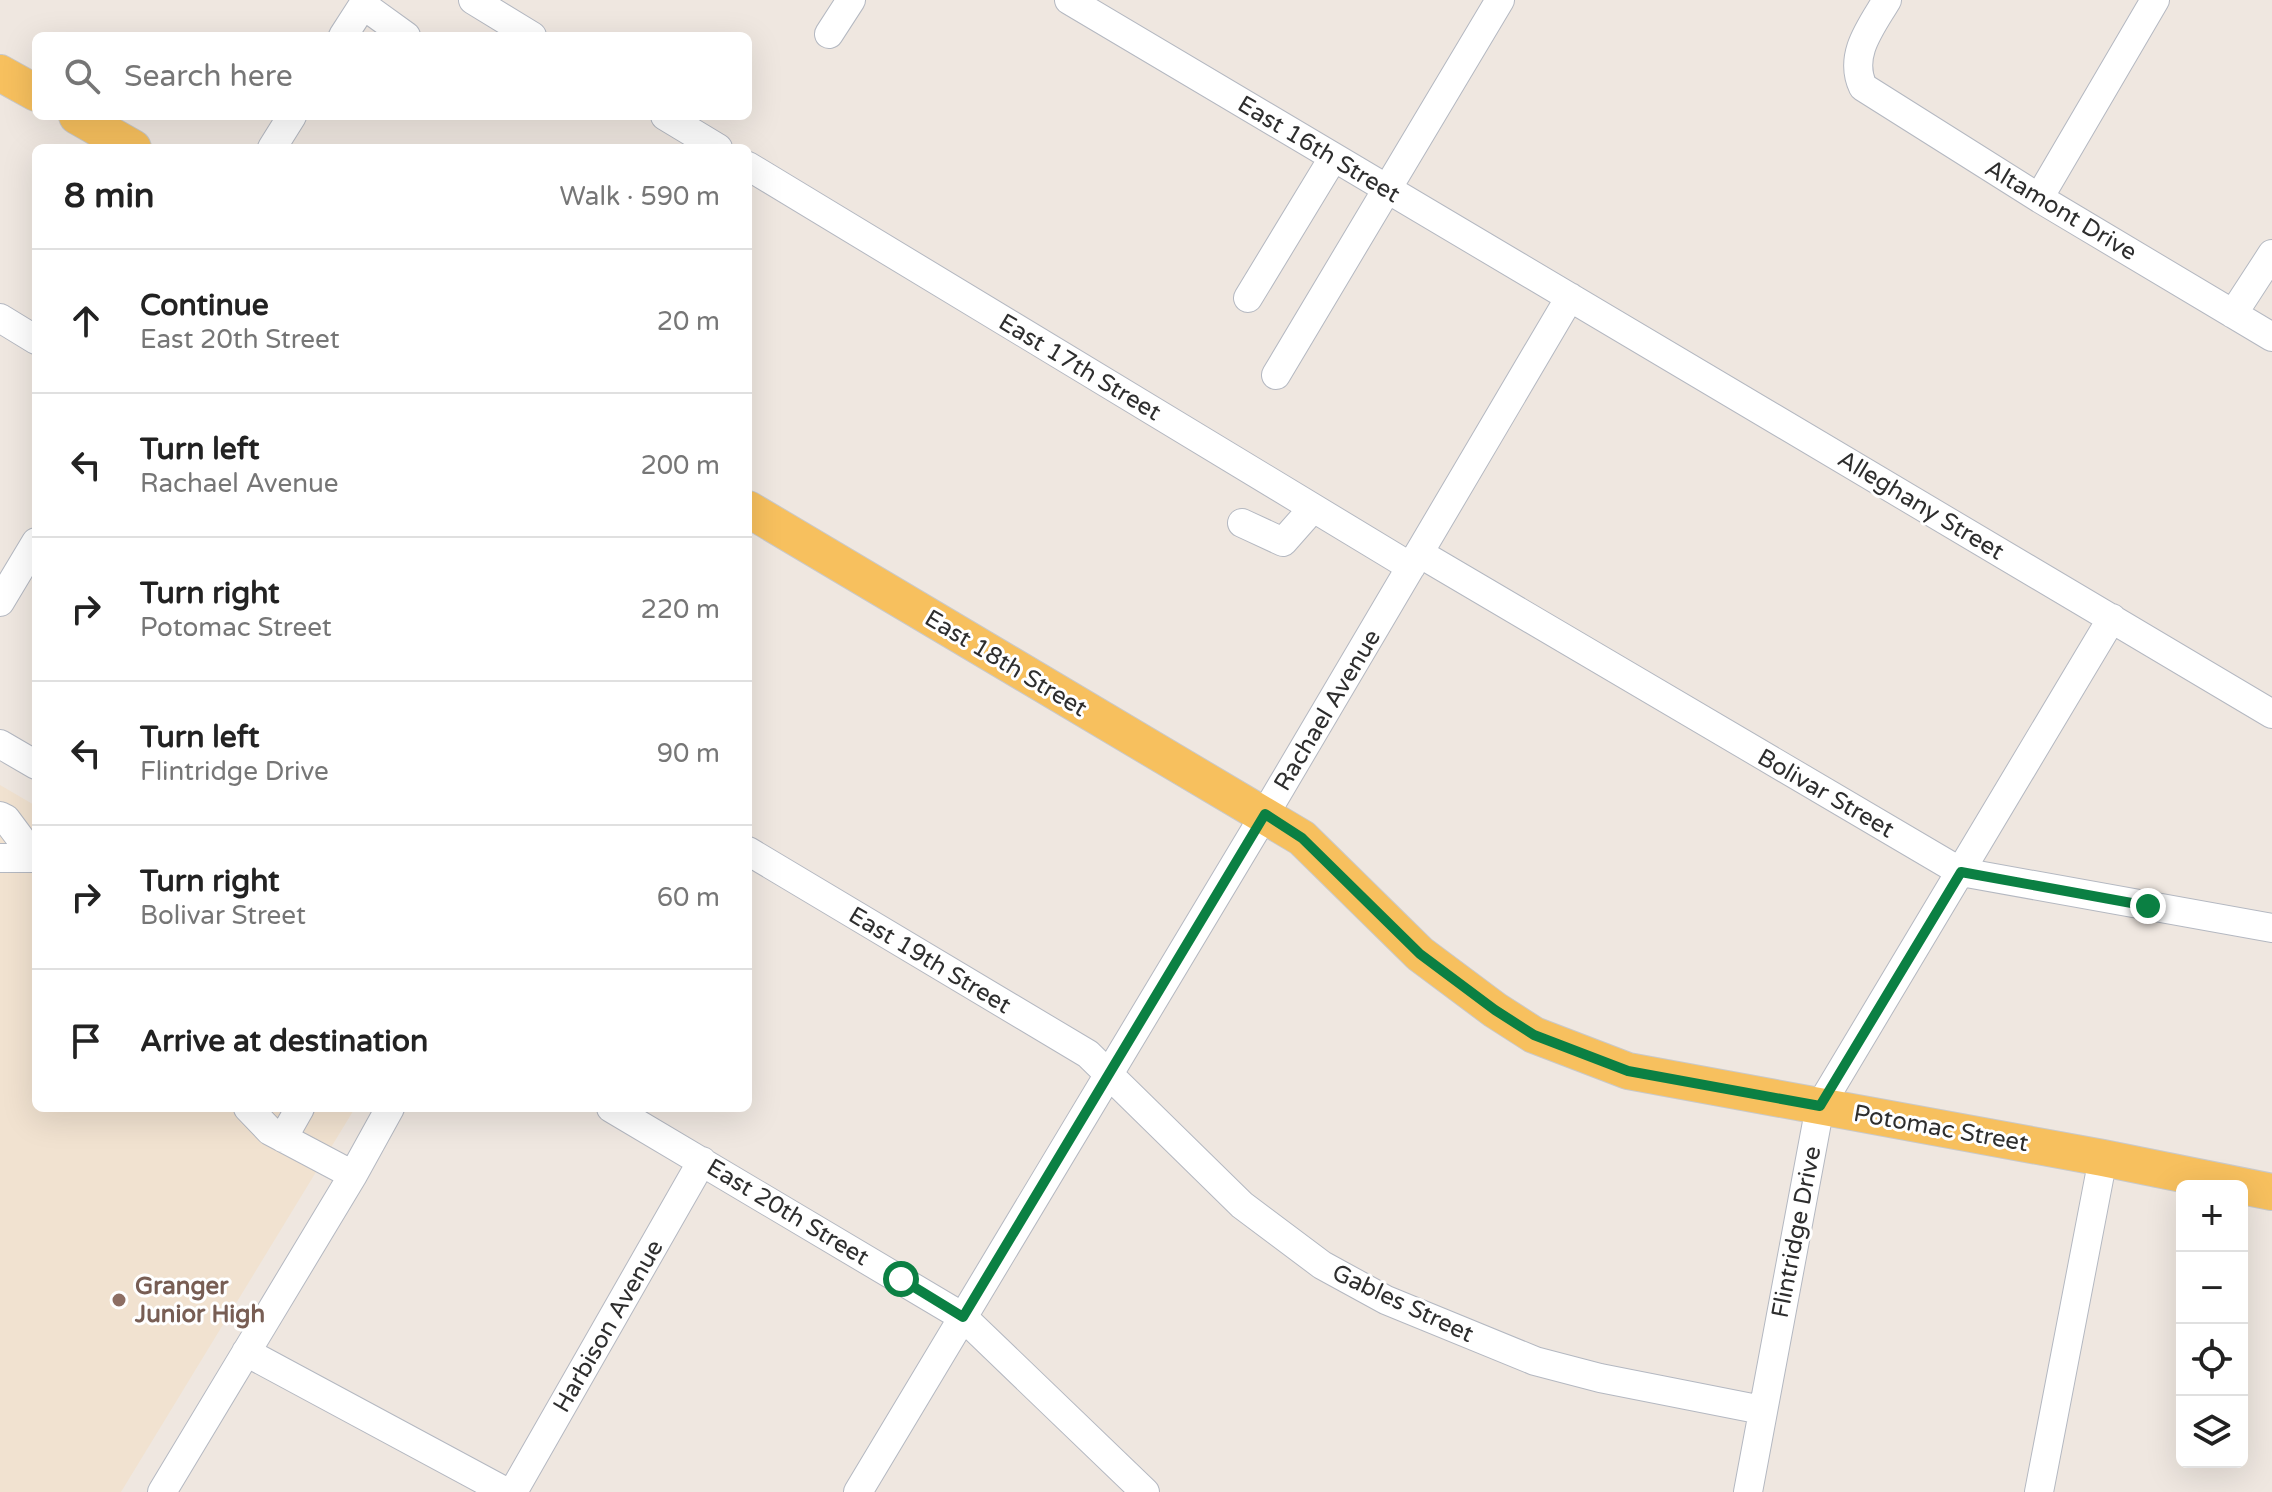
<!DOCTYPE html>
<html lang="en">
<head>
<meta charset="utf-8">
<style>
  :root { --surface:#fff; --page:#f6f6f6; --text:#222; --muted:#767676; --line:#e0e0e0 }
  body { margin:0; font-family:"Varela Round",sans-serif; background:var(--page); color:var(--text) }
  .controls { position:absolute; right:24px; bottom:24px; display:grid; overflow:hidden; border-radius:12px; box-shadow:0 8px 32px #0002 }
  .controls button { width:72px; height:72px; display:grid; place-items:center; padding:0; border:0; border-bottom:2px solid var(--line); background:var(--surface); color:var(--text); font:40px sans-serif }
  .stop { position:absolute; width:24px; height:24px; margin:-18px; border:6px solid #0b8043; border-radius:50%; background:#fff }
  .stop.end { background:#0b8043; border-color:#fff; box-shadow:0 2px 8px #0008 }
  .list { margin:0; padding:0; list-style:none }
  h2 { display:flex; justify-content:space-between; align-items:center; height:104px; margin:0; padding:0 32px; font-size:34px }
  h2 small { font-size:26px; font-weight:400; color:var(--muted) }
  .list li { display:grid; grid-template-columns:52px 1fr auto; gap:24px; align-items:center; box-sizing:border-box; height:144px; padding:0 32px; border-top:2px solid var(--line) }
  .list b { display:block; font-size:30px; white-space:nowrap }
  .list p { margin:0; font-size:26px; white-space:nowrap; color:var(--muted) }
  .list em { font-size:26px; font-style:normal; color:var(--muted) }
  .icon { flex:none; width:44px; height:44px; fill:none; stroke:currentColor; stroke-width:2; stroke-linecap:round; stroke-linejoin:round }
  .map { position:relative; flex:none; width:2272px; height:1492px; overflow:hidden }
  .search { position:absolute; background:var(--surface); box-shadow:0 8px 32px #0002; left:32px; top:32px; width:720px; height:88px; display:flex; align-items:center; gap:20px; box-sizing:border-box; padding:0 28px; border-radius:12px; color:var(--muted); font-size:30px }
  .panel { position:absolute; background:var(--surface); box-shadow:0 8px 32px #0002; left:32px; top:144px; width:720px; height:968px; border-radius:12px }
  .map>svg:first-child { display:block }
  .education { fill:#f1e2d0 }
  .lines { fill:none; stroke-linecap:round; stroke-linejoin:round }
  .minor-casing { stroke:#b4b8c1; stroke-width:30 }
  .major-casing { stroke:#c9c9c9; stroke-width:38 }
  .minor { stroke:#fff; stroke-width:28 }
  .major { stroke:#f7c05e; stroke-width:36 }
  .route { stroke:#0b8043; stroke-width:10 }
  .education-dot { fill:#8d6e63; stroke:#fff; stroke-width:3 }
  .labels { text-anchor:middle; stroke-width:6; stroke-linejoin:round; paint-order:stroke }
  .street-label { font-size:24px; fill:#2e2e2e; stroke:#fff }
  .education-label { font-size:24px; font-weight:bold; fill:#785e54; stroke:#fff; text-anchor:start }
</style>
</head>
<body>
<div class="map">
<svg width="2272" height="1492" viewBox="0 0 2272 1492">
  <rect width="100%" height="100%" fill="#efe7e0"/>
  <path class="education" d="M0,785l36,21v302h319l-234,384h-121z"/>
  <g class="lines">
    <defs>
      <path id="minor" d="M473,0l59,36
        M1069,0l1203,714
        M1887,0c-16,27 -39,55 -24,87l176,111 233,139
        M829,34l22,-34
        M343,36l20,-31 43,31
        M665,116l53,32
        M272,148l20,-32
        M748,166l663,401
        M2039,198l116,-198
        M1248,298l85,-140
        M2233,314l39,-60
        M0,318l36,22
        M1276,375l224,-375
        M1242,523l41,19 30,-34
        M1419,553l542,319 311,56
        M0,602l36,-60
        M0,744l36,21
        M0,816l6,3 29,39
        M748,851l340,203 154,151 80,60 64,35 149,61 65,17 162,32
        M0,858h36
        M248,1108l22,23 83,44
        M611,1108l352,209 182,175
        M283,1138l17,-30
        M246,1352l260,140
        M162,1492l191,-317 37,-67
        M513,1492l189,-331
        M858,1492l407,-678 305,-517
        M1748,1492l72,-386 292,-488
        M2039,1492l64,-334"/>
      <path id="major" d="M0,73l36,20
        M77,116l56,32
        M748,509l554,329 118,116 75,56 39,25 94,36 475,87 169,34"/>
    </defs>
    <use href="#minor" class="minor-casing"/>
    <use href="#major" class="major-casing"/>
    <use href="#minor" class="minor"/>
    <use href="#major" class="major"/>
  </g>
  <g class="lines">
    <path class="route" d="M901,1279l62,38 302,-503 37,24 118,116 75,56 39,25 94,36 192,35 141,-234 187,34"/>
  </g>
  <circle class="education-dot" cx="119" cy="1300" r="8"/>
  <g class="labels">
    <g class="street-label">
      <text transform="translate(1319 149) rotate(31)" y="8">East 16th Street</text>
      <text transform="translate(2061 210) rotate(31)" y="8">Altamont Drive</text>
      <text transform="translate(1080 367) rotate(31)" y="8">East 17th Street</text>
      <text transform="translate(1921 505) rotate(31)" y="8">Alleghany Street</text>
      <text transform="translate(1006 663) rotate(31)" y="8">East 18th Street</text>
      <text transform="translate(1327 710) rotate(-59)" y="8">Rachael Avenue</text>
      <text transform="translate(1826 793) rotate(30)" y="8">Bolivar Street</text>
      <text transform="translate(930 960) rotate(31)" y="8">East 19th Street</text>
      <text transform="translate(1941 1128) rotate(10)" y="8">Potomac Street</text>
      <text transform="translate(788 1212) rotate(31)" y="8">East 20th Street</text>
      <text transform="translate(1796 1232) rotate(-79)" y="8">Flintridge Drive</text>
      <text transform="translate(1403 1303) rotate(25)" y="8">Gables Street</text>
      <text transform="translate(608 1326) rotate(-60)" y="8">Harbison Avenue</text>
    </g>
    <g class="education-label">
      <text x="135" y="1294">Granger<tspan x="135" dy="28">Junior High</tspan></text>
    </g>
  </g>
</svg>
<div class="controls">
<button>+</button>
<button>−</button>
<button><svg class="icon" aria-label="locate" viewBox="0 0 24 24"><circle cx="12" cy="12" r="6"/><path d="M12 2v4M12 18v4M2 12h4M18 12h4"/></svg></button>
<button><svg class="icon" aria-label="layers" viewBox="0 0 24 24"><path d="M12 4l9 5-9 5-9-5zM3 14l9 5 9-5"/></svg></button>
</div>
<div class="stop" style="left:901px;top:1279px"></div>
<div class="stop end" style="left:2148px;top:906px"></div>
<div class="search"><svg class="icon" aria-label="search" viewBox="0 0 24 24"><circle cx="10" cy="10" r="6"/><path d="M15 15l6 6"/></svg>Search here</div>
<section class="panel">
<h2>8 min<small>Walk · 590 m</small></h2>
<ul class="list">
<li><svg class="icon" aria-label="ahead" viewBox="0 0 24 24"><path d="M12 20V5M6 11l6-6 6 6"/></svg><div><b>Continue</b><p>East 20th Street</p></div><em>20 m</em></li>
<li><svg class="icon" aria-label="left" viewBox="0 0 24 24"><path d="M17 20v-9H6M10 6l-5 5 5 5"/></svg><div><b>Turn left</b><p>Rachael Avenue</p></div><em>200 m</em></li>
<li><svg class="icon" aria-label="right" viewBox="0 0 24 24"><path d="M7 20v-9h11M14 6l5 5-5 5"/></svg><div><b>Turn right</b><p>Potomac Street</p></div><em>220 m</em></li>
<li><svg class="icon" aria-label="left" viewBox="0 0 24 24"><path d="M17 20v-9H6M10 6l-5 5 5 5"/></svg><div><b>Turn left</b><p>Flintridge Drive</p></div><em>90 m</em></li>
<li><svg class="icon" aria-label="right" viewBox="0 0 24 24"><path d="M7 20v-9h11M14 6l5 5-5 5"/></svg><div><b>Turn right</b><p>Bolivar Street</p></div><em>60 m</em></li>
<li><svg class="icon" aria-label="arrive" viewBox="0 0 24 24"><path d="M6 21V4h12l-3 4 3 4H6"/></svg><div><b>Arrive at destination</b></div></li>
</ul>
</section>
</div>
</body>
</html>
